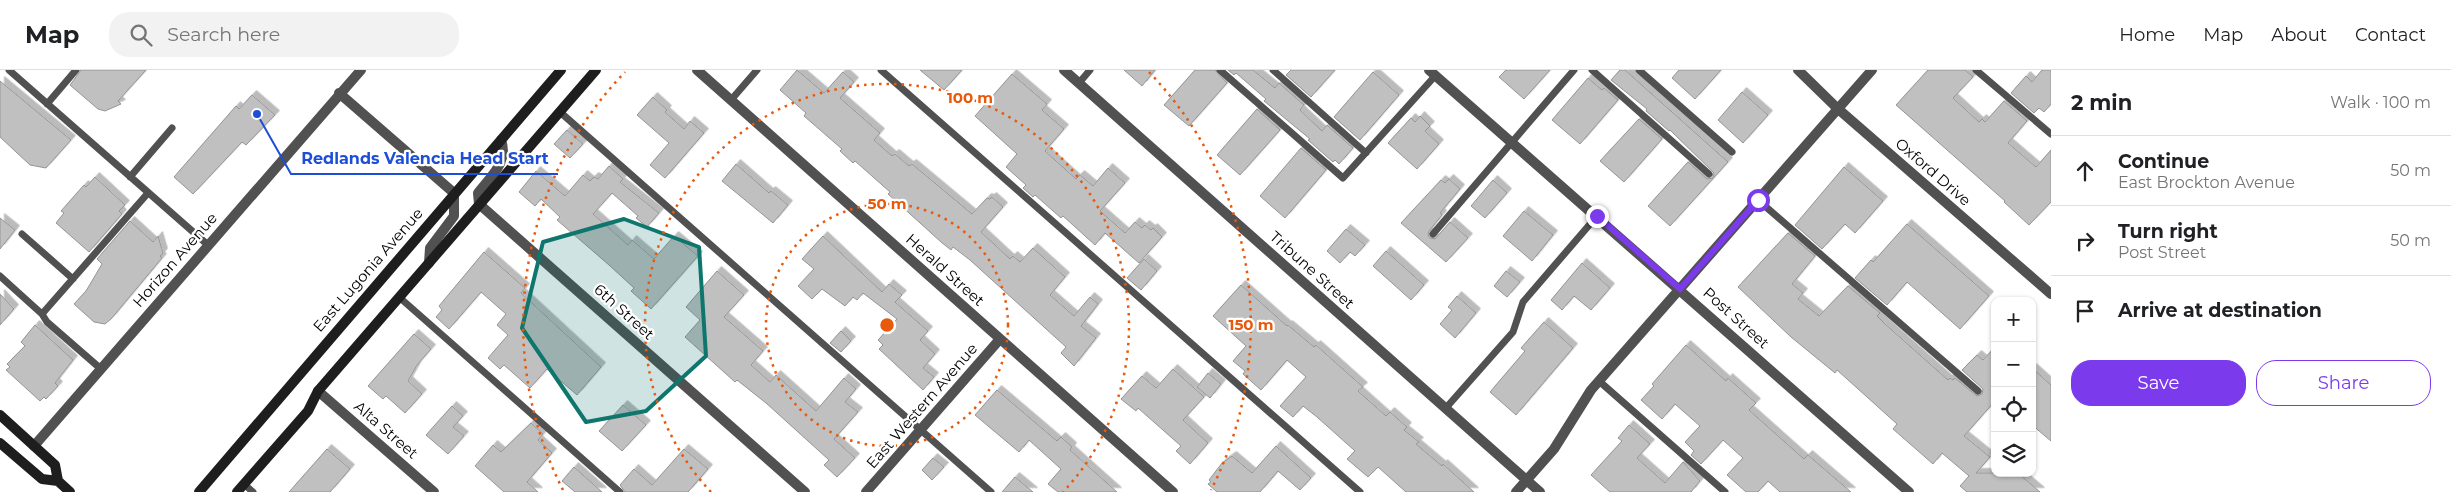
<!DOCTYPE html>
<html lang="en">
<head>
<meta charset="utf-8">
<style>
  :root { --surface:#fff; --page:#f2f2f2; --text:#202124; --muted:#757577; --line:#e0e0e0; --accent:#7c3aed }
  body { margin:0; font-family:Montserrat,sans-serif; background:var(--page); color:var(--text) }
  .controls { position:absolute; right:15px; bottom:15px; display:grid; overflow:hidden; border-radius:10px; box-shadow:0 1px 4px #0004 }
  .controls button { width:45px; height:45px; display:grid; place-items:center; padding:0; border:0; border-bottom:1px solid var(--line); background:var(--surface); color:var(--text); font:25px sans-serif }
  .stop { position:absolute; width:15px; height:15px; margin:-11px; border:4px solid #7c3aed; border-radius:50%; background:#fff }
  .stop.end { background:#7c3aed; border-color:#fff; box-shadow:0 1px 5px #0008 }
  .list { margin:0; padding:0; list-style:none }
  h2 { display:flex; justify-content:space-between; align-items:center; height:65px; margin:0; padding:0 20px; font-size:21px }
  h2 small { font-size:16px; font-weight:400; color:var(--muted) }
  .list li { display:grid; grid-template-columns:32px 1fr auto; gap:15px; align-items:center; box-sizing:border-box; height:70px; padding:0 20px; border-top:1px solid var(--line) }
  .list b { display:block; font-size:19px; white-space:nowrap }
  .list p { margin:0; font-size:16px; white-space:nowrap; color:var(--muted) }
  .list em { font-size:16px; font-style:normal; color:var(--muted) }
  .actions { display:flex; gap:10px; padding:15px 20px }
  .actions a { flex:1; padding:11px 0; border:1px solid var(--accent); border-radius:20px; text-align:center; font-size:18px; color:var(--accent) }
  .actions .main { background:var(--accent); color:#fff }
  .icon { flex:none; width:28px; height:28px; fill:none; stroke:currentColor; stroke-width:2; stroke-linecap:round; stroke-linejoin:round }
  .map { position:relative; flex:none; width:2051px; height:422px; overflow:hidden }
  header { display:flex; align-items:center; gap:30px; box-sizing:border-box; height:70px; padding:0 25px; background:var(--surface); border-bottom:1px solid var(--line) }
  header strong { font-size:24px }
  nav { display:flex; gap:28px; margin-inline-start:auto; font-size:18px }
  .search { width:350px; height:45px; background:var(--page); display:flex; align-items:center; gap:12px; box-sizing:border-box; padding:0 18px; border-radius:20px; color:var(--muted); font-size:19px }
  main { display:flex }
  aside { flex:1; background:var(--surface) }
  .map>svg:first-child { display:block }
  .building { fill:#c0c0c0; stroke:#959595; filter:url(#shadow) }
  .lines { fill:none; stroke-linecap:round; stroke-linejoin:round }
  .lane { stroke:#515151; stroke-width:7 }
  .street { stroke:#515151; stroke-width:10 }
  .secondary { stroke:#1e1e1e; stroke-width:10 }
  .route { stroke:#7c3aed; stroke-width:6 }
  .marked { fill:#0f766e; fill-opacity:0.2; stroke:#0f766e; stroke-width:4; stroke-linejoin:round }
  .ring { fill:none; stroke:#e8590c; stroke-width:2.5; stroke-dasharray:2.5 5 }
  .labels { text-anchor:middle; stroke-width:4.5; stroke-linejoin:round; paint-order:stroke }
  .street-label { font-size:15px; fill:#000; stroke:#fff }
  .centre { fill:#e8590c; stroke:#fff; stroke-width:2.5 }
  .ring-label { font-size:15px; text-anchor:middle; font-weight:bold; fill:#e8590c; stroke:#fff; stroke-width:4.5; stroke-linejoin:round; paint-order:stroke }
  .leader { fill:none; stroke:#1d4ed8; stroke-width:2 }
  .callout-dot { fill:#1d4ed8; stroke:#fff; stroke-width:2 }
  .callout-label { font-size:16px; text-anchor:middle; font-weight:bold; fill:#1d4ed8; stroke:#fff; stroke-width:4.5; stroke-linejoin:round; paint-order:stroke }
</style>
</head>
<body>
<header>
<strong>Map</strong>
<div class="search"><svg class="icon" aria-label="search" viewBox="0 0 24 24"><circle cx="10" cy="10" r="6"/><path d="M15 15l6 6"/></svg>Search here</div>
<nav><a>Home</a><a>Map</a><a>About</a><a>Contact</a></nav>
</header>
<main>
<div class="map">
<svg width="2051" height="422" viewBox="0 0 2051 422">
  <defs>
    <filter id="shadow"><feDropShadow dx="4.5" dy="-4.5" stdDeviation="0" flood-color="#0004"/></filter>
  </defs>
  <rect width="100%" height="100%" fill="#fff"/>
  <path class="building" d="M81,0h65l-28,31 3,3 -16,7 -7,-2 -28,-24z
    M797,0l27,23 19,-21 11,10 -14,16 40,35 -6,7 18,16 3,-2 14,12 3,-2 60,50 15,-16 3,1 2,-2 11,10 -22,25 29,27 3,-3 7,6 13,-14 32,29 -15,18 24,21 16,-19 8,7 -17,22 15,12 -22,28 -13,-13 5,-6 -96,-87 -17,-13 -2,3 -10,-8 -53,-48 2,-2 -35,-31 -2,2 -13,-12 2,-2 -38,-33 2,-3 -26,-23z
    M920,0h42l-18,20z
    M1124,0h31l-13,16z
    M1195,0h20l12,13 -38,43 -25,-21z
    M1228,0h25l22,18 4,-5 25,22 -4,5 22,21 5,-6 26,23 -14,16 -4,-4 -2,2 -25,-22 2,-1 -46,-38 2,-2 -30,-26 -2,2z
    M1291,0h44l-24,27 -25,-22z
    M1506,0h44l-26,29 -25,-22z
    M1620,0h5l103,92 -58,64 -22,-20 40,-44 19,17 6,-1 1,-5 -44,-43 -1,1 -23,-20 1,-2 -36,-29z
    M1679,0h42l-26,29 -23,-21z
    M1928,0h37l8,7 -20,21 26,24 3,-3 3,3 19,-21 23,20 -19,22 28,24 15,-17v52l-22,23 -25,-23 1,-1 -109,-96z
    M2042,0h9v34l-7,8 -5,-4 -5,5 -23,-20 15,-17 6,6z
    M1373,2l26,23 -39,45 -26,-23z
    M1012,4l35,30 -5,6 22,19 -19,22 31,28 4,-4 13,11 15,-18 17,15 -25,28 25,22 10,-11 7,6 3,-3 6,5 2,-2 9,9 -23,26 -34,-30 -10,12 -32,-29 -2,2 -26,-23 -2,2 -10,-9 3,-3 -20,-18 11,-13 -42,-38z
    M1588,8l14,12 2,-2 14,12 -38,44 -28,-24z
    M0,11l71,59 -25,28 -16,-3 -30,-28z
    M1742,22l26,23 -25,28 -25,-23z
    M252,25l23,20 -29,30 -4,-3 -49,52 -19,-17 62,-71 3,3z
    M653,27l14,13 -2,2 19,17 6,-8 14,12 -39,45 -15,-13 19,-22 -32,-28z
    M1257,39l23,21 -40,45 -23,-20z
    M1420,46l10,10 -5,5 14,13 -22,25 -29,-26 23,-25 4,4z
    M1639,49l23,20 -38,43 -24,-21z
    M567,60l16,14 -13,14 -16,-14z
    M1301,78l25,22 -41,48 -25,-22z
    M736,94l33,29 2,-2 17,14 -15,18 -51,-42z
    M609,96l14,13 -3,3 39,31 -12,14 -11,-9 2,-2 -26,-23 -19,21 35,31 4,-5 22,19 20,-23 24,20 -47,53 -20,-18 3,-3 -25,-23 -52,-45 3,-3 -19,-18 -6,7 -16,-14 17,-21 29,25 18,-21 7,6 4,-4 4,2z
    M1844,97l39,34 -28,32 -10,-9 -23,25 -27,-24z
    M95,107l30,28 -6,6 3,3 -33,38 -33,-29 8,-10 -3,-2 23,-26 2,2z
    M1449,109l11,10 -20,24 2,2 -13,16 -1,4 2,3 5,1 15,-17 18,16 -22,24 -45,-39 40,-43 4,3z
    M1493,110l14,13 -22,25 -14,-12z
    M1524,141l29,24 -21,26 -29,-25z
    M0,148l15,12 -15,19z
    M130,151l23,21 5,-6 5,17 -3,3 2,2 -51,61 -6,5 -11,-2 -20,-18 12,-13 16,-27 -5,-5z
    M1907,154l82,72 -29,33 -53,-47 -20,23 -32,-27 16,-18 2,2z
    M1346,159l19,16 -10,11 -5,-4 -10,11 -13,-12z
    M1788,163l27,23 -23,28 11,9 -5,6 21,17 29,-30 32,27 -3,3 7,7 64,57 2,-2 3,2 2,-2 22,18 5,-2 1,-5 -21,-19 15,-15 6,5 12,-13v54l-31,35 26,21 -14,16h42l22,19h-73l-7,-6 9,-10 -27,-23 -9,11 -40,-35 4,-5 -60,-54 -2,3 -44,-36 -53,-50z
    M823,166l59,56 7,-8 13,11 -7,7 33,29 -8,9 15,14 -12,14 11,9 -11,13 -44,-41 4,-4 -5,-5 19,-21 -34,-26 -6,7 -4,-3 -8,9 -23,-17 -10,10 -14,-13 16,-17 -12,-10z
    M1386,181l38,34 -13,15 -38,-34z
    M484,182l41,36 -4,5 80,74 -24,28 -30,-26 -17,19 -26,-23 -4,4 -12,-11 20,-23 -11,-10 9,-11 -25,-22 -32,37 -13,-12 6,-7 -3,-4z
    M1144,189l13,12 -16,19 -14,-12z
    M1582,193l28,25 -19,22 -17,-14 -12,14 -11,-10z
    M717,201l27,24 -20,22 39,34 -12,14 19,17 6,-7 40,36 28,-33 12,11 -11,13 13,10 -24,27 21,19 -18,19 -13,-12 5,-5 -63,-57 -29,-23 -2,2 -50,-45 15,-17 -14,-13z
    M1506,201l14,11 -13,15 -13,-11z
    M1241,215l46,41 1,-1 26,22 2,-2 47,42 -5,4 28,25 4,-4 17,15 -3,3 15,12 -3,2 26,22 1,-2 31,28h-68l-28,-25 -10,10 -21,-18 8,-8 -38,-34 -14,-11 -10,11 -13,-11 26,-29 -19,-17 -26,30 -18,-16 2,-3 -12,-10 13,-15 -33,-30z
    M0,224l14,15 -14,16z
    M1457,226l19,17 -21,25 -15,-14 12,-14 -4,-3z
    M1544,252l29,26 -57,67 -26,-23 35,-41 -4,-3z
    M35,255l38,35 -18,23 3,3 -12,13 -2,-2 -4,4 -34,-31 4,-3 -3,-3 18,-18 -4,-4z
    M841,261l10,10 -10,11 -11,-9z
    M414,264l17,15 -14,16 -9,16 14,13 -17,19 -19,-17 -3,3 -15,-13z
    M1686,275l40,36 2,-3 28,25 -7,7 55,49 4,-4 43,37h-71l-12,-11 -10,11h-12l-19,-17 16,-17 -20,-18 -22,24 -10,-9 3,-4 -9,-9 15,-16 -25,-22 -13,15 -21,-19 13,-14 -2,-2z
    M2032,298l19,17v56l-19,-16z
    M1173,299l31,28 -21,23 25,23 -18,21 -14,-13 5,-5 -43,-38 -2,3 -15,-12 21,-23 14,12z
    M1208,303l13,11 -11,14 -13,-11z
    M997,320l60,51 4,-4 11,10 -2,3 47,42h-59l-10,-8 13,-15 -32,-29 -10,12 -44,-37z
    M623,335l23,20 -24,26 -23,-20z
    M452,336l11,10 -10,11 11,9 -16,18 -22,-19z
    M531,353l12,11 -5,6 14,13 -25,29 11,10h-34l-29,-26 18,-21 8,7z
    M1629,355l21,19 -13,14 28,25 18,-21 17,19 -9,11h-81l-19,-17 31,-34 -4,-3z
    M1276,376l35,32 -11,12 -22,-19 -18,21h-43l-9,-8 3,-2 -2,-2 13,-17 10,-7 20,17z
    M327,379l23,20 -20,23h-41z
    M684,379l24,20 -20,23h-63l-5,-7 14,-16 18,16z
    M933,388l11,9 -12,13 -10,-10z
    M574,397l28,25h-27l-13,-11z
    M1015,407l18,15h-31z"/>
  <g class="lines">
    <path class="lane" d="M9,0l199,175
      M881,0l479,422
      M1220,0l123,108 92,-102
      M1273,0l93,83
      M1592,0l117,104
      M1639,0l93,82
      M1976,0l75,64
      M1079,13l11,-13
      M731,30l26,-30
      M47,34l29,-34
      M560,42l431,380
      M130,107l42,-49
      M1758,130l220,191
      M22,164l51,45
      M1433,164l141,-164
      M0,206l42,38
      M399,227l221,195
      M101,299l-54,-47 -5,-8 106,-121
      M1599,311l126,111
      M1445,339l68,-77 10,-30 74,-86
      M244,414l9,8"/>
    <path class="street" d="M697,0l476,422
      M1064,0l476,422
      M1429,0l480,422
      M1798,0l39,38 214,186
      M339,23l115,100v23l-24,32 -1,15
      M501,70c8,22 -10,36 -23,53l1,11 326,288
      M318,321l116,101
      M34,376l327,-376
      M866,422l134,-153
      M1516,422l38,-43 37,-59 281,-320"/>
    <path class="secondary" d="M0,345l55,50 3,16
      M0,373l42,36 16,2 12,11
      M199,422l362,-422
      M237,422l71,-81 10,-20 278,-321"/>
  </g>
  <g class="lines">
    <path class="route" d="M1597,146l83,73 78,-89"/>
  </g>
  <path class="marked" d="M624,149l75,28 7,109 -60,55 -60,11 -64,-94 21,-86z"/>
  <g class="ring">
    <circle cx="887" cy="255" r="121"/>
    <path d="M711 422A242 242 0 1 1 1063 422"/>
    <path d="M563 420A364 364 0 0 1 625 2M1149 2A364 364 0 0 1 1211 420"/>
  </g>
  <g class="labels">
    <g class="street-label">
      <text transform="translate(1933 102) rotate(41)" y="5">Oxford Drive</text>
      <text transform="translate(175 190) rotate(-49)" y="5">Horizon Avenue</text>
      <text transform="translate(368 200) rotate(-49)" y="5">East Lugonia Avenue</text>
      <text transform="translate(945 200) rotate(42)" y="5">Herald Street</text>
      <text transform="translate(1312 200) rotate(42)" y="5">Tribune Street</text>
      <text transform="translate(624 242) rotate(42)" y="5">6th Street</text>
      <text transform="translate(1736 248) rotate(42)" y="5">Post Street</text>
      <text transform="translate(922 336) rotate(-49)" y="5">East Western Avenue</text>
      <text transform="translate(386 360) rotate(41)" y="5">Alta Street</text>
    </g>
  </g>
  <circle cx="887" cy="255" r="8" class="centre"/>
  <g class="ring-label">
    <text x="970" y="33">100 m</text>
    <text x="887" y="139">50 m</text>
    <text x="1251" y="260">150 m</text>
  </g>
  <path class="leader" d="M257 44L291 104H558"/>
  <circle class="callout-dot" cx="257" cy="44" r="5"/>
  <g class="callout-label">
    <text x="425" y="94">Redlands Valencia Head Start</text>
  </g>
</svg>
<div class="controls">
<button>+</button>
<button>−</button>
<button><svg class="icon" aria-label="locate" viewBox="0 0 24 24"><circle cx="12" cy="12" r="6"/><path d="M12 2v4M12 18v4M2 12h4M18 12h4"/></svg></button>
<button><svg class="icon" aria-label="layers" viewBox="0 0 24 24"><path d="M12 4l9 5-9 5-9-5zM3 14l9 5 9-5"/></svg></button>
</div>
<div class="stop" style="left:1758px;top:130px"></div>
<div class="stop end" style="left:1597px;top:146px"></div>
</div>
<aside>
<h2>2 min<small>Walk · 100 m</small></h2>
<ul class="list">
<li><svg class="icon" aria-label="ahead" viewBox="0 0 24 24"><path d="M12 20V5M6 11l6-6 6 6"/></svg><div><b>Continue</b><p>East Brockton Avenue</p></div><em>50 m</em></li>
<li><svg class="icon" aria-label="right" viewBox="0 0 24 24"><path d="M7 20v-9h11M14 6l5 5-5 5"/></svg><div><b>Turn right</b><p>Post Street</p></div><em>50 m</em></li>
<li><svg class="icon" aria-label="arrive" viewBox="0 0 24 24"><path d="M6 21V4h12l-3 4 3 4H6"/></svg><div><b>Arrive at destination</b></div></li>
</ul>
<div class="actions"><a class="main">Save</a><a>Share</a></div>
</aside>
</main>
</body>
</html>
